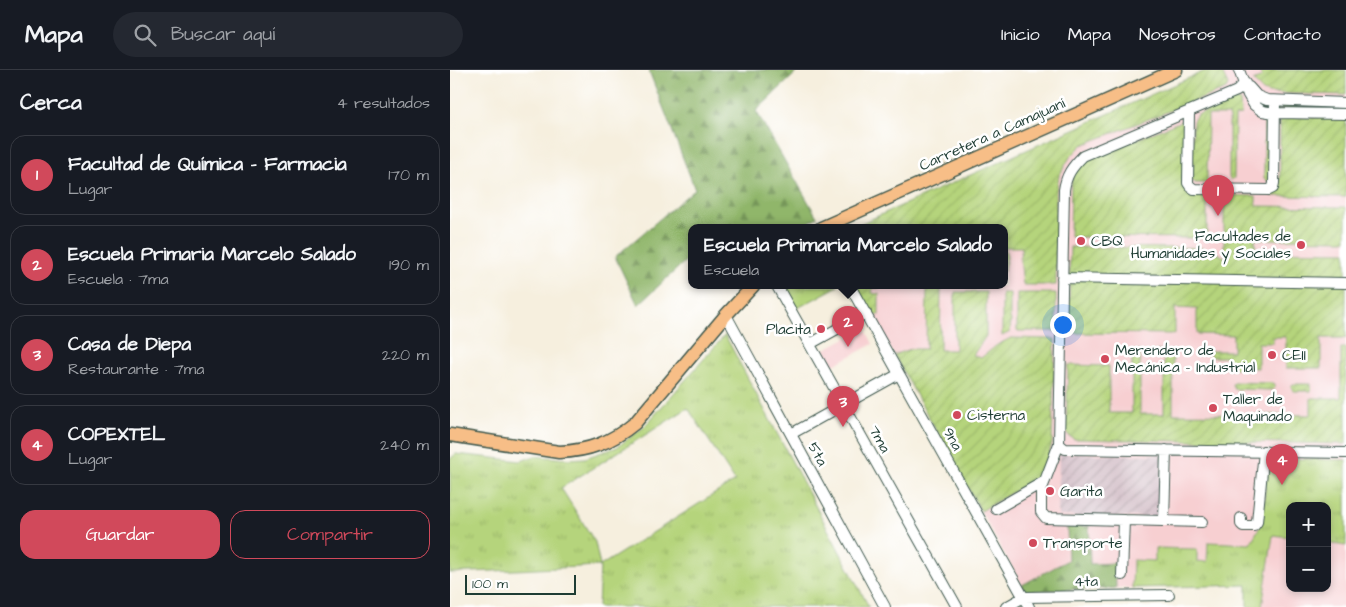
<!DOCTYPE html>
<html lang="es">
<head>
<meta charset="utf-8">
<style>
  :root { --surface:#171b24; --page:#242831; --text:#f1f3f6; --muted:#9ea1a6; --line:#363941; --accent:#d1495b }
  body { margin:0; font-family:"Architects Daughter",sans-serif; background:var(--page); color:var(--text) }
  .controls { position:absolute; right:15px; bottom:15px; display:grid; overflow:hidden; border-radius:10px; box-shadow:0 2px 8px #0003 }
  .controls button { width:45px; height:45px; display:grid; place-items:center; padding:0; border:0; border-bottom:1px solid var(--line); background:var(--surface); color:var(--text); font:25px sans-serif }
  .scale { position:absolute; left:15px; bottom:12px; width:111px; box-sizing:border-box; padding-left:5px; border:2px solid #1f3d34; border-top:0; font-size:14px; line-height:18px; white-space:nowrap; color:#1f3d34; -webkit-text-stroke:4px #fff; paint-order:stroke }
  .you { position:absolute; left:612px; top:254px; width:18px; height:18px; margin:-12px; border:4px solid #fff; border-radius:50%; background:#1a73e8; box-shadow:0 0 0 8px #1a73e833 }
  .badge { display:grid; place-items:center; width:32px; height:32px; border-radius:50%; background:var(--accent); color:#fff; font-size:16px; font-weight:700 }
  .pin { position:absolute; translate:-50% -41px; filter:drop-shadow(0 1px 2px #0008) }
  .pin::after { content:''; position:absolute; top:26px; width:18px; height:15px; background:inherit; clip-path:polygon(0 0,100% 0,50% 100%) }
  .popup { position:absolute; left:238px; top:154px; width:320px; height:65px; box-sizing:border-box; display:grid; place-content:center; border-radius:10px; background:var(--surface); filter:drop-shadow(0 1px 4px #0005); font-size:16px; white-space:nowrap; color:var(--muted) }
  .popup b { font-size:19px; color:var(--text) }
  .popup::after { content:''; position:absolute; left:50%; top:100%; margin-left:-10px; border:10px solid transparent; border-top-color:var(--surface) }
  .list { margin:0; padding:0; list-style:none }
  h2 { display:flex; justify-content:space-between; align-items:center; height:65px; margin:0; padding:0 20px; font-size:21px }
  h2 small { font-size:16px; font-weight:400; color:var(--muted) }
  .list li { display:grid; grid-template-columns:32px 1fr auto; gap:15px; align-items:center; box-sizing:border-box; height:80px; margin:0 10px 10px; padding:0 10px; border:1px solid var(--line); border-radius:15px }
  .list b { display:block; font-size:19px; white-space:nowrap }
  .list p { margin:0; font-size:16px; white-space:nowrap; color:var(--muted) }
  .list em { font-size:16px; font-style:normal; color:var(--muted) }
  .actions { display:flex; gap:10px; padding:15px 20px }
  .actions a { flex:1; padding:11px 0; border:1px solid var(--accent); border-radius:15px; text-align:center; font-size:18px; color:var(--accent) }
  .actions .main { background:var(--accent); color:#fff }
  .icon { flex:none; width:28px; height:28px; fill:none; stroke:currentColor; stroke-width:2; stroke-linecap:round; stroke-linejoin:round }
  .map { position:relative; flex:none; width:896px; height:537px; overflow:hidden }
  header { display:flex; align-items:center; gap:30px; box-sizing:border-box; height:70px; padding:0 25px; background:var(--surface); border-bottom:1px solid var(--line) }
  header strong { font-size:24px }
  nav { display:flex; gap:28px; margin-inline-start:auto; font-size:18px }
  .search { width:350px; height:45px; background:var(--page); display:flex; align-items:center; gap:12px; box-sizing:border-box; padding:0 18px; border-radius:28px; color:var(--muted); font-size:19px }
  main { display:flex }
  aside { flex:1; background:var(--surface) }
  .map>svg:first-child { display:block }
  .built { fill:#f7cfd1; fill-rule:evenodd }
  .industrial { fill:url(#industrial-furrows) }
  .grass { fill:url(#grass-tufts); stroke:#6a8858; fill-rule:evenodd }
  .forest { fill:url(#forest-firs); stroke:#587a50 }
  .garden { fill:url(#garden-furrows); stroke:#6a8858 }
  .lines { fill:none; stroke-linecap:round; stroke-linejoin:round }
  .minor-casing { stroke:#3f584e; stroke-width:12 }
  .major-casing { stroke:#3f584e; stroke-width:15 }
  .minor { stroke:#fff; stroke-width:10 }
  .major { stroke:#f7be87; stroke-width:12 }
  .poi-dot { fill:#d1495b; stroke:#fff; stroke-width:2 }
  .labels { text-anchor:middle; stroke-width:5; stroke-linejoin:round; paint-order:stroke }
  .street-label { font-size:15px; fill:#1f3d34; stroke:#fff }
  .poi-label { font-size:15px; fill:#1f3d34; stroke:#fff; text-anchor:start }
</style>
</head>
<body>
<header>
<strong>Mapa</strong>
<div class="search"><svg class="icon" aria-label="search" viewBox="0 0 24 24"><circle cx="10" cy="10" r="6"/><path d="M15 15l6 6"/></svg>Buscar aquí</div>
<nav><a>Inicio</a><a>Mapa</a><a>Nosotros</a><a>Contacto</a></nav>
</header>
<main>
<aside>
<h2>Cerca<small>4 resultados</small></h2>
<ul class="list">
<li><span class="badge">1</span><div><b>Facultad de Química - Farmacia</b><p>Lugar</p></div><em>170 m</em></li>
<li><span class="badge">2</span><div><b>Escuela Primaria Marcelo Salado</b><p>Escuela · 7ma</p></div><em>190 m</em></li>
<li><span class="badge">3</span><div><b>Casa de Diepa</b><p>Restaurante · 7ma</p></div><em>220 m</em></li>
<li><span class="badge">4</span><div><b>COPEXTEL</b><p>Lugar</p></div><em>240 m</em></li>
</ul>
<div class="actions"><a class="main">Guardar</a><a>Compartir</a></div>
</aside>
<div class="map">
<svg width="896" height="537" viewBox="0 0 896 537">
  <defs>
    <pattern id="industrial-furrows" width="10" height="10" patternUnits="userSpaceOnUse" patternTransform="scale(1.25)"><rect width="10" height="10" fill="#d2bdc6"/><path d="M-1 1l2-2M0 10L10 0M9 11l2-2" fill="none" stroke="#aa9ba2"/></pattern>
    <pattern id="grass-tufts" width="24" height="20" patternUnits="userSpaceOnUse" patternTransform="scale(1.25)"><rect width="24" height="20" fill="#b5d47b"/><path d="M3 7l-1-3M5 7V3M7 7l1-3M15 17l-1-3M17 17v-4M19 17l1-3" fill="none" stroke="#9bb76b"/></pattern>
    <pattern id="forest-firs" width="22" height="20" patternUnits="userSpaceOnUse" patternTransform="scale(1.25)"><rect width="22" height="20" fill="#90b66b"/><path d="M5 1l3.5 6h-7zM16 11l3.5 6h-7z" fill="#759559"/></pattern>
    <pattern id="garden-furrows" width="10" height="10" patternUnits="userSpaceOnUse" patternTransform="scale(1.25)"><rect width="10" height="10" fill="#b5d47b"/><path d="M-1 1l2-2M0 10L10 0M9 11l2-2" fill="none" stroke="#9bb76b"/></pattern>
  </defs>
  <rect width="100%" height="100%" fill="#fff"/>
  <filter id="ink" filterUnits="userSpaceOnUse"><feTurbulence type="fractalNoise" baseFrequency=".02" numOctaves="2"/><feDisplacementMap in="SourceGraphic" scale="10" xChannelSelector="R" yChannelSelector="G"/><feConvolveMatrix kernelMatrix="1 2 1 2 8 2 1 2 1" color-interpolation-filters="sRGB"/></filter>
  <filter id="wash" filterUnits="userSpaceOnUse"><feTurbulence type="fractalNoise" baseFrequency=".0096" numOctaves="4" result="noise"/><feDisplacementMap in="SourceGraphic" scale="20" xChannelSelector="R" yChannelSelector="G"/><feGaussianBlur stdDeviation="1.12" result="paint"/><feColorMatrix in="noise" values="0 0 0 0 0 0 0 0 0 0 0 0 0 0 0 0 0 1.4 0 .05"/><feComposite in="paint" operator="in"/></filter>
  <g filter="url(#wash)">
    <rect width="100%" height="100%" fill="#f6efde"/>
    <path class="built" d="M757,0h139v537h-99v-22l-222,6 -170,-305h149v-58h-153zM840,436h37v82h-37z
      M415,258l8,16 -43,23 -9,-16z"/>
    <path class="industrial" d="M609,384l103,1 -1,62 -103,-1z"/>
    <path class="grass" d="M333,216h55l-42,23z
      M275,265l144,272h-271l2,-41 -150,7v-114l6,-5 65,7 14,-5 33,3 17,-1 32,-11 27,-20zM238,338l47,73 -135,85 -5,-24 -34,-54z
      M818,388l78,2v86l-19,-3v-37h-37v31l-17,-2 -11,72h-15v-22l-115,3 1,-28 22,1v-13l42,1v12l10,1 1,-20 42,2 12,-21z"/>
    <path class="forest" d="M200,0h149l-43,41 61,106 -17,11 -79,-1 -29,1v27l-54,50 -23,-48 80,-68 -46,-118z
      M639,456l1,38 25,-1 1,25 -91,3 -3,-6 46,-25 -1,-33z"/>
    <path class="garden" d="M757,0h14l7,15 -2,4 -144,56 -12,12 -11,19 -3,16v93h-33l-3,-28 2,-10h-17l2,10 -3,15v-44h-153z
      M809,0h87v25l-78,-2 -5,-2 -10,-10 9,-4z
      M785,29l5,2 1,14 -6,1 -1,62 -3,2 -2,-2v-63h-21l-1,68h-12l-3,-3 1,-59 4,-6z
      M832,36l64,1v4l-66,-3z
      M816,46h3l2,3v61l-2,2 -5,-3v-60z
      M832,47l64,1v79l-75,-1 9,-9v-67z
      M734,50v66l2,5 5,3h16v44l-137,-1 1,-52c2,-13 7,-19 18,-26z
      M774,125l32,1v10l90,1v33l-91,-1 1,12 90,1v86h-25v30h-35v-31h-13v6h-15v25h-32v-11h-16v-6h23v-16l-36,-1v-25l-22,-1v26l-106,-1 1,-86 134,1v4h11l11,6 -2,-10z
      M405,216h24v2h-6l-1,5 7,1v21h-7z
      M477,219h14l-1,61h15v-58h31v44l-13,19 8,3 16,-13 14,-7 44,1 -3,105 -11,31 -60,36 -87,-156 17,-6h15z
      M552,223h8v25l1,2 -1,12 -8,4z
      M567,223h39v38h-39z
      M891,278h5v96l-272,-5 -5,-3 -3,-5 2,-66 41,1v47h23v-62h8v63h24v-58h-8v-5h17v63l138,1v-17h30z
      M785,312l37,1 3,1v4l-3,2 -38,-1 -2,-5z
      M843,314h18v7h-18l-2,-5z"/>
  </g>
  <g filter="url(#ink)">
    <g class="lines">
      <defs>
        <path id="minor" d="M789,0l9,25 6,10 8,6 13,2 71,1
          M795,13l-8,8 -154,65c-11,11 -17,19 -19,34l-5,254 6,5 281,4
          M799,17l8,9 10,4 79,3
          M739,41l-1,72 2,3 4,3 75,1 4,-2 1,-5 1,-82
          M612,208l284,5
          M327,216l180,321
          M400,216l179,321
          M276,245l159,292
          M360,274l56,-31
          M341,364l108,-60
          M609,374l-18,47v21l5,6 156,4
          M546,439l49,-28
          M791,448v6l2,2h11l3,-4 7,-71
          M714,451l2,-71
          M672,505l2,-55
          M556,537l18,-10 145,-2"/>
        <path id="major" d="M371,158l355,-158
          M0,365l109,17c30,-1 53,-10 76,-29l91,-108 27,-29"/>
      </defs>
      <use href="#minor" class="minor-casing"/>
      <use href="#major" class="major-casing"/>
      <use href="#minor" class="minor"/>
      <use href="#major" class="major"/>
    </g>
  </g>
  <g class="poi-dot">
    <circle cx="631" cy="171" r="5"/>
    <circle cx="851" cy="175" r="5"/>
    <circle cx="371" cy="259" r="5"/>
    <circle cx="822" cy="285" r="5"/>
    <circle cx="655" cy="289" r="5"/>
    <circle cx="763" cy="338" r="5"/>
    <circle cx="507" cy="345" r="5"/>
    <circle cx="600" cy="421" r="5"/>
    <circle cx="583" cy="473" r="5"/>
  </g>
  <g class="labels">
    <g class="street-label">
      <text transform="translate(542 64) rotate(-24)" y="5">Carretera a Camajuaní</text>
      <text transform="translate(430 369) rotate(61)" y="5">7ma</text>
      <text transform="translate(503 369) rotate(61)" y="5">9na</text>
      <text transform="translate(368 384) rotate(61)" y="5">5ta</text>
      <text transform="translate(636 511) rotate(-1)" y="5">4ta</text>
    </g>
    <g class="poi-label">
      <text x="841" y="171" text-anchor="end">Facultades de<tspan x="841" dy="17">Humanidades y Sociales</tspan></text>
      <text x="641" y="176">CBQ</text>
      <text x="361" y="264" text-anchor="end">Placita</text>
      <text x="665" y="285">Merendero de<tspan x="665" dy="17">Mecánica - Industrial</tspan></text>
      <text x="832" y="290">CEII</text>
      <text x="773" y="334">Taller de<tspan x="773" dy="17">Maquinado</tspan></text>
      <text x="517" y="350">Cisterna</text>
      <text x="610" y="426">Garita</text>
      <text x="593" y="478">Transporte</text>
    </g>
  </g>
</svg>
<div class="controls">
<button>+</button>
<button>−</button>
</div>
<div class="scale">100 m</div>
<div class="you"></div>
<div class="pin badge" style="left:768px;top:146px">1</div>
<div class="pin badge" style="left:398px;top:277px">2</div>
<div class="popup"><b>Escuela Primaria Marcelo Salado</b>Escuela</div>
<div class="pin badge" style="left:393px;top:357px">3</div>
<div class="pin badge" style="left:832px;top:415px">4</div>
</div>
</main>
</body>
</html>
